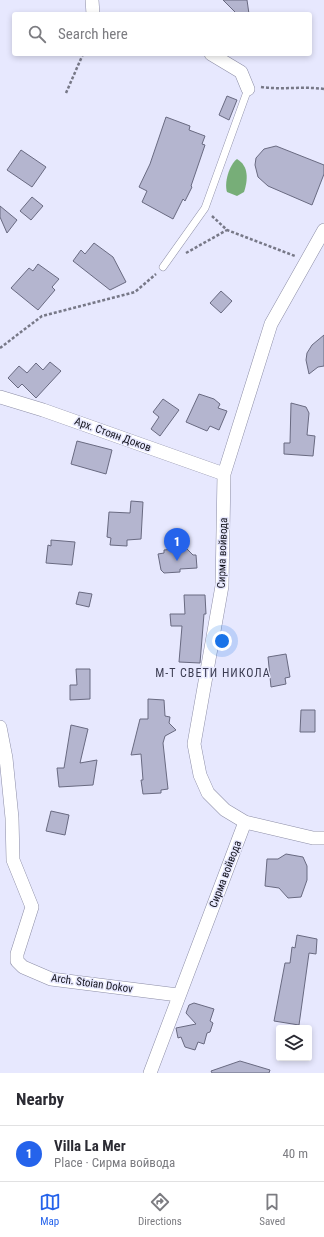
<!DOCTYPE html>
<html lang="en">
<head>
<meta charset="utf-8">
<style>
  :root { --surface:#fff; --page:#f2f2f3; --text:#2b2b33; --muted:#7c7c81; --line:#e1e1e2; --accent:#2563eb }
  body { margin:0; font-family:"Roboto Condensed",sans-serif; background:var(--page); color:var(--text) }
  .controls { position:absolute; right:12px; bottom:12px; display:grid; overflow:hidden; border-radius:4px; box-shadow:0 2px 6px #0003 }
  .controls button { width:36px; height:36px; display:grid; place-items:center; padding:0; border:0; border-bottom:1px solid var(--line); background:var(--surface); color:var(--text); font:20px sans-serif }
  .you { position:absolute; left:222px; top:641px; width:14px; height:14px; margin:-10px; border:3px solid #fff; border-radius:50%; background:#1a73e8; box-shadow:0 0 0 6px #1a73e833 }
  .badge { display:grid; place-items:center; width:26px; height:26px; border-radius:50%; background:var(--accent); color:#fff; font-size:13px; font-weight:700 }
  .pin { position:absolute; translate:-50% -33px; filter:drop-shadow(0 1px 2px #0008) }
  .pin::after { content:''; position:absolute; top:21px; width:14px; height:12px; background:inherit; clip-path:polygon(0 0,100% 0,50% 100%) }
  .list { margin:0; padding:0; list-style:none }
  h2 { display:flex; justify-content:space-between; align-items:center; height:52px; margin:0; padding:0 16px; font-size:17px }
  h2 small { font-size:13px; font-weight:400; color:var(--muted) }
  .list li { display:grid; grid-template-columns:26px 1fr auto; gap:12px; align-items:center; box-sizing:border-box; height:56px; padding:0 16px; border-top:1px solid var(--line) }
  .list b { display:block; font-size:15px; white-space:nowrap }
  .list p { margin:0; font-size:13px; white-space:nowrap; color:var(--muted) }
  .list em { font-size:13px; font-style:normal; color:var(--muted) }
  .icon { flex:none; width:22px; height:22px; fill:none; stroke:currentColor; stroke-width:2; stroke-linecap:round; stroke-linejoin:round }
  .map { position:relative; flex:none; width:324px; height:1073px; overflow:hidden }
  .search { position:absolute; background:var(--surface); box-shadow:0 2px 6px #0003; left:12px; right:12px; top:12px; height:44px; display:flex; align-items:center; gap:10px; box-sizing:border-box; padding:0 14px; border-radius:4px; color:var(--muted); font-size:15px }
  .sheet { height:108px; background:var(--surface) }
  nav { display:flex; justify-content:space-around; align-items:center; box-sizing:border-box; height:56px; border-top:1px solid var(--line); background:var(--surface); font-size:11px; color:var(--muted) }
  nav a { display:grid; justify-items:center; gap:2px }
  nav .on { color:var(--accent) }
  .map>svg:first-child { display:block }
  .water { fill:#77ae78 }
  .building { fill:#b4b5cf; stroke:#696a81 }
  .lines { fill:none; stroke-linecap:round; stroke-linejoin:round }
  .service-casing { stroke:#8c8da6; stroke-width:8 }
  .minor-casing { stroke:#8c8da6; stroke-width:14 }
  .path { stroke:#777887; stroke-width:2.5; stroke-dasharray:3 2; stroke-linecap:butt }
  .service { stroke:#fff; stroke-width:7 }
  .minor { stroke:#fff; stroke-width:13 }
  .labels { text-anchor:middle; stroke-width:3; stroke-linejoin:round; paint-order:stroke }
  .street-label { font-size:11px; fill:#13131c; stroke:#e7e8fe }
  .neighbourhood-label { font-size:12px; letter-spacing:1px; fill:#3d3e53; stroke:#e7e8fe }
</style>
</head>
<body>
<div class="map">
<svg width="324" height="1073" viewBox="0 0 324 1073">
  <rect width="100%" height="100%" fill="#e7e8fe"/>
  <path class="water" d="M237,159c12,7 11,21 7,33l-7,4 -10,-4c-3,-9 2,-27 10,-33z"/>
  <path class="building" d="M223,0h24l2,14h-12z
    M227,96l10,4 -8,20 -10,-5z
    M166,117l24,9 -1,4 16,6 -3,8 3,1 -14,41 1,1 -7,14 -2,-2 -10,20 -31,-17 5,-11 -8,-4 11,-23z
    M276,146l48,19v9l-12,31 -44,-19 -10,-9 -3,-12 1,-7 8,-9z
    M21,150l25,17 -14,20 -25,-17z
    M32,197l11,9 -12,14 -11,-9z
    M0,206l17,14 -10,13 -7,-16z
    M94,243l19,14 13,25 -16,8 -37,-29 8,-11 4,4z
    M38,264l21,15 -7,8 3,3 -17,20 -27,-22 18,-20 4,3z
    M221,291l11,10 -11,12 -11,-10z
    M324,335v31l-6,1 -9,7 -3,-14 1,-7 5,-8z
    M50,362l11,9 -25,27 -14,-14 -4,4 -10,-10 11,-12 8,7 9,-10 7,7z
    M199,394l15,5 6,5 -2,4 9,3 -8,19 -9,-4 -3,5 -21,-9z
    M163,399l16,11 -19,26 -9,-7 8,-12 -6,-5z
    M291,403l15,4 3,6 -2,22 8,1 -2,20 -29,-2v-11h6z
    M77,441l35,9 -6,24 -35,-10z
    M131,501l12,1 -2,37 -14,1v6l-17,-1 1,-7 -4,-1 2,-25 21,1z
    M51,540l24,2 -3,23 -26,-2 2,-18 3,1z
    M186,548l7,7h3l1,13 -17,1v3l-16,1 -3,-3 -3,-16 6,-1v-3z
    M79,592l13,2 -3,13 -13,-3z
    M184,595h21l1,19h-2l-4,49 -21,-1 3,-36h-11l-1,-12h15z
    M286,654l4,23 -5,1 1,6 -15,3 -3,-30z
    M76,669h14v30l-20,1v-15h7z
    M148,699l16,1 1,16 5,1 -1,6 7,7 -11,6 -2,7 5,46 -7,1v3l-18,1 -2,-14h2l-2,-26 -10,1 9,-36h8z
    M301,710h14v22h-15z
    M71,725l17,4 -8,34 17,-3 -4,25 -34,2 -2,-19h7z
    M51,811l18,4 -4,20 -19,-4z
    M286,854l17,3 4,9v14l-6,17 -13,1 -9,-10 -14,-2 2,-27h11z
    M297,935l20,4 -1,15 -7,-1 -10,72 -25,-4 11,-58h5l2,-16 3,1z
    M194,1003l20,6 -4,12 3,2 -3,9 -3,1 -3,11 -6,-2 -3,8 -10,-3 -4,-10 -3,1 -2,-10 20,-4 -10,-11 3,-8z
    M240,1061l30,9 -1,3h-57l-1,-2z"/>
  <g class="lines">
    <defs>
      <path id="service" d="M163,267l42,-59 43,-119"/>
      <path id="minor" d="M92,0l1,14
        M211,54l30,18 7,17
        M0,397l43,13 181,64
        M0,727l6,31 6,60 1,42 19,47 -15,47v7l6,6 28,12 127,16
        M245,822l68,16h11
        M150,1073l95,-251 -20,-12 -17,-17 -8,-18 -6,-31 28,-158 2,-112 47,-150 53,-94"/>
    </defs>
    <use href="#service" class="service-casing"/>
    <use href="#minor" class="minor-casing"/>
    <path class="path" d="M261,87c21,3 42,-1 63,2
      M66,93l17,-39
      M212,216l15,14 68,26
      M186,253l41,-23
      M0,348l42,-32 93,-24 21,-18"/>
    <use href="#service" class="service"/>
    <use href="#minor" class="minor"/>
  </g>
  <g class="labels">
    <g class="street-label">
      <text transform="translate(113 434) rotate(20)" y="4">Арх. Стоян Доков</text>
      <text transform="translate(222 553) rotate(-88)" y="4">Сирма войвода</text>
      <text transform="translate(225 874) rotate(-69)" y="4">Сирма войвода</text>
      <text transform="translate(92 983) rotate(8)" y="4">Arch. Stoian Dokov</text>
    </g>
    <g class="neighbourhood-label">
      <text x="213" y="677">М-Т СВЕТИ НИКОЛА</text>
    </g>
  </g>
</svg>
<div class="controls">
<button><svg class="icon" aria-label="layers" viewBox="0 0 24 24"><path d="M12 4l9 5-9 5-9-5zM3 14l9 5 9-5"/></svg></button>
</div>
<div class="you"></div>
<div class="pin badge" style="left:177px;top:561px">1</div>
<div class="search"><svg class="icon" aria-label="search" viewBox="0 0 24 24"><circle cx="10" cy="10" r="6"/><path d="M15 15l6 6"/></svg>Search here</div>
</div>
<section class="sheet">
<h2>Nearby<small></small></h2>
<ul class="list">
<li><span class="badge">1</span><div><b>Villa La Mer</b><p>Place · Сирма войвода</p></div><em>40 m</em></li>
</ul>
</section>
<nav>
<a class="on"><svg class="icon" aria-label="map" viewBox="0 0 24 24"><path d="M3 6l6-2 6 2 6-2v14l-6 2-6-2-6 2zM9 4v14M15 6v14"/></svg>Map</a>
<a><svg class="icon" aria-label="directions" viewBox="0 0 24 24"><path d="M12 3l9 9-9 9-9-9zM9 14v-3h6M13 9l2 2-2 2"/></svg>Directions</a>
<a><svg class="icon" aria-label="saved" viewBox="0 0 24 24"><path d="M7 4h10v16l-5-4-5 4z"/></svg>Saved</a>
</nav>
</body>
</html>
